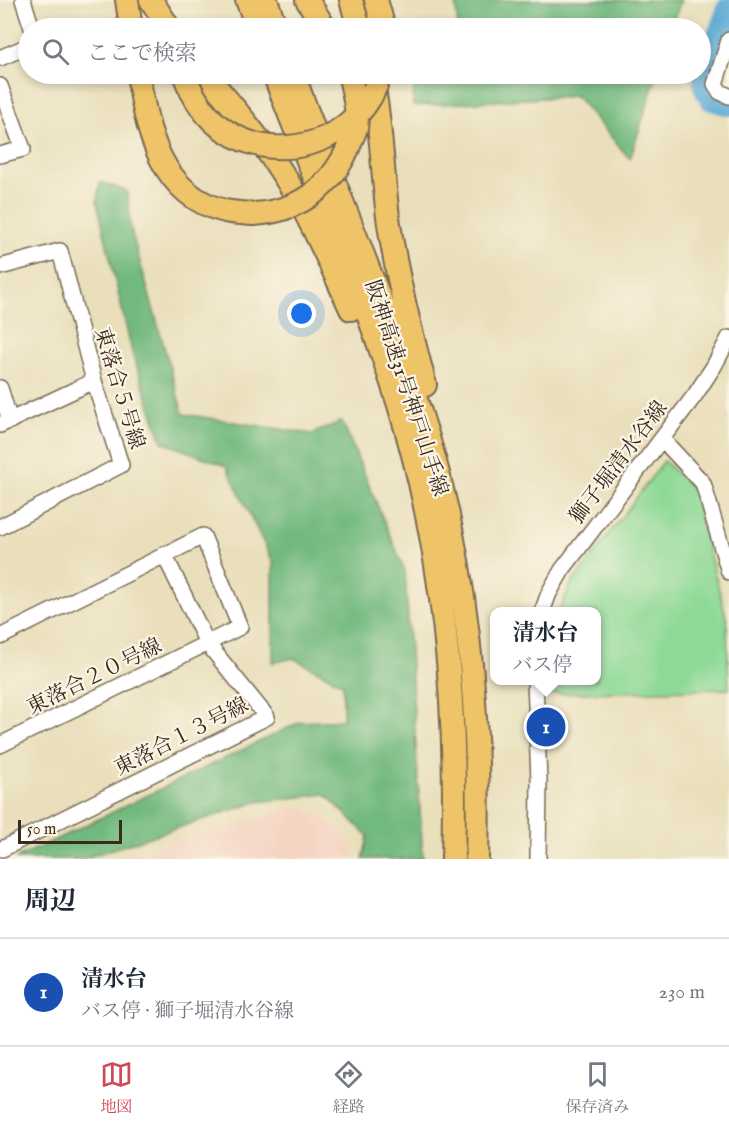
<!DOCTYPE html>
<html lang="ja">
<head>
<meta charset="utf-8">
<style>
  :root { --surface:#fff; --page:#f2f2f3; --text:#1f2937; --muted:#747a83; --line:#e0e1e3; --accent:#d1495b }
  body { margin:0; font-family:"IM FELL English","Noto Serif JP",serif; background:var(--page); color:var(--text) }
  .scale { position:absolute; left:18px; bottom:15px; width:104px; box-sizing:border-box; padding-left:6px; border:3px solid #3b2a1e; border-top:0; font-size:16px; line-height:21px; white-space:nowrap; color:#3b2a1e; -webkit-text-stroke:4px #fcf5e5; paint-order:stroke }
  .you { position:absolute; left:302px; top:314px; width:21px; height:21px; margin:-15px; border:4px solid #fff; border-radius:50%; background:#1a73e8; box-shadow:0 0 0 9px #1a73e833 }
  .badge { display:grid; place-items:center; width:39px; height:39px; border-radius:50%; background:var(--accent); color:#fff; font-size:20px; font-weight:700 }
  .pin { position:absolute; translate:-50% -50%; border:3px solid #fff; box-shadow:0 2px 6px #0006 }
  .popup { position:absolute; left:490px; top:607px; width:111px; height:78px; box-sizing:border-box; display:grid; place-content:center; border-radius:12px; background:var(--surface); filter:drop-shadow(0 2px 4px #0005); font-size:20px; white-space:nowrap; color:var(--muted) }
  .popup b { font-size:22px; color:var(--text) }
  .popup::after { content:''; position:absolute; left:50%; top:100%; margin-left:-12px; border:12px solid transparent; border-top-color:var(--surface) }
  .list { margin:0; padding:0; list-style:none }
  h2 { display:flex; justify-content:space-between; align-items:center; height:78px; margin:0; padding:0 24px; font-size:26px }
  h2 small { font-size:20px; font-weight:400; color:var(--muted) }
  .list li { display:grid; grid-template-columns:39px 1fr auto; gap:18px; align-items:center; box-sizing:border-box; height:108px; padding:0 24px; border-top:2px solid var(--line) }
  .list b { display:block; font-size:22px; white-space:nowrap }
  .list p { margin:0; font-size:20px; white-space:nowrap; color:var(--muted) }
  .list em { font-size:20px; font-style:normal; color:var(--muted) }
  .icon { flex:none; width:33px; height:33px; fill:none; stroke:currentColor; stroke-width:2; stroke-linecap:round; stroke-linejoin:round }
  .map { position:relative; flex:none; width:729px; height:859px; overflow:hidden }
  .search { position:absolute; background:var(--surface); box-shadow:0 3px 9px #0003; left:18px; right:18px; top:18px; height:66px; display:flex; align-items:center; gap:15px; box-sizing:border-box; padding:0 21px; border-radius:33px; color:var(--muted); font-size:22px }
  .sheet { height:186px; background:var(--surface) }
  nav { display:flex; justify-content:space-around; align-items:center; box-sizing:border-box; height:84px; border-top:2px solid var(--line); background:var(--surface); font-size:16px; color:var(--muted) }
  nav a { display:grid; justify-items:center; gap:3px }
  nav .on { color:var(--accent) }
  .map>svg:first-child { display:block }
  .built { fill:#f4d3c1 }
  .green { fill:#8ed996; stroke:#64825a; stroke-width:1.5 }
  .forest { fill:#72b97f; stroke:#56724e; stroke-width:1.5 }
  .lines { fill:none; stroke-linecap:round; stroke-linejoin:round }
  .river { stroke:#5aa8d3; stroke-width:26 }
  .minor-casing { stroke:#786955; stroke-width:18 }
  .highway-casing { stroke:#786955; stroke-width:26 }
  .minor { stroke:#fff; stroke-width:15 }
  .highway { stroke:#efc469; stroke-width:22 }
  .highway-bridge-casing { stroke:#786955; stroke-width:26; stroke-linecap:butt }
  .highway-bridge { stroke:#efc469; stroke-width:22 }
  .labels { text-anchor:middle; stroke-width:4.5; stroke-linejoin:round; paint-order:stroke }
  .street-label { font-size:21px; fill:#3b2a1e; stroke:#fcf5e5 }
</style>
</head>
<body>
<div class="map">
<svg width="729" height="859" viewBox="0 0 729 859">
  <rect width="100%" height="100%" fill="#fcf5e5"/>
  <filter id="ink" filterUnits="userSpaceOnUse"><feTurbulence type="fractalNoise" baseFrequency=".0167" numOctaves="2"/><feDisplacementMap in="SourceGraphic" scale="12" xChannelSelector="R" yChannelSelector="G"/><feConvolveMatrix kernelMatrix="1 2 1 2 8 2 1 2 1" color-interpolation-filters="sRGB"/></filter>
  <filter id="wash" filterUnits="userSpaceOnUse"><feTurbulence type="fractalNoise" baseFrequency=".008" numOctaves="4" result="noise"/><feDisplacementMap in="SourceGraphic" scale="24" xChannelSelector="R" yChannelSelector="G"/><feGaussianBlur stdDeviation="1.35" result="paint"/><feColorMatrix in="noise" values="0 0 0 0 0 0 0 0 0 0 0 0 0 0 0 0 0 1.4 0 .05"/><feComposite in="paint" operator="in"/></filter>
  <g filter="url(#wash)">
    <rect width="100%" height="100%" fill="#e9dfbb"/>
    <path class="built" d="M300,806l41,22 13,25 -1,6h-236z"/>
    <path class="green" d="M664,461l28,27 35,132 2,69 -179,5 -1,-13 48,-1v-68l-38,-1 11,-25z"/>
    <path class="forest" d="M455,0h226l-9,28h-214z
      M424,74h233l-27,85 -54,-63 -163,10 1,-27z
      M100,182l27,9 4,39 52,184 129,20 30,-13 63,150 18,288h-60l5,-23 -43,-42 -68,8 -175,57h-67l285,-137 43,-2v-36l-50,-26 -20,5v-101l-47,-96 -64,-24 -30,-90 -35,-150z"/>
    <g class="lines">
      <path class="river" d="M729,10c-4,19 -26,59 -23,75 0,4 4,10 6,13l17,5"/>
    </g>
  </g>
  <g filter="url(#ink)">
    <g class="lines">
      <defs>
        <path id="minor" d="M23,0l9,28
          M729,40l-14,44 5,8 9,4
          M0,58l28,-12
          M0,86l23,63 -23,6
          M0,267l60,-16 34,130 27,84 -121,62
          M0,388l10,33
          M0,425l94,-44
          M662,439l41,44 26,89
          M542,612l7,-19 13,-23 133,-175 19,-29 15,-28
          M0,637l203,-101 37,91 -240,118
          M535,680l4,101 -1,78
          M2,849l265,-132 -60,-74 -43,-89"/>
        <path id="highway" d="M127,0l4,28
          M151,0l18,28
          M247,0l11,28
          M266,0l10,28
          M307,0l18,28
          M351,0l8,28
          M376,0l8,28
          M138,74c9,56 22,121 87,137 9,2 19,2 28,3
          M205,74c32,37 64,75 89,118 22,38 39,78 57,117
          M274,74c42,110 90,219 125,331 45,146 59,302 54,454
          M293,74c44,120 96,237 134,360 42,139 54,281 50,425
          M372,78c10,48 10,97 17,146 8,54 22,108 36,161"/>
      </defs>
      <use href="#minor" class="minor-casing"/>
      <use href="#highway" class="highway-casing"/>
      <use href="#minor" class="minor"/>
      <use href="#highway" class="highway"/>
      <defs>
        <path id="highway-bridge" d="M184,74c8,21 20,42 39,55 57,40 139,11 157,-55
          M253,214c45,-2 79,-27 96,-68 2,-6 5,-12 7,-18 3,-15 -3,-39 -7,-54"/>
      </defs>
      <use href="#highway-bridge" class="highway-bridge-casing"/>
      <use href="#highway-bridge" class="highway-bridge"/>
    </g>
  </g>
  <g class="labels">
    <g class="street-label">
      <text transform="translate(120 388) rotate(73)" y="7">東落合５号線</text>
      <text transform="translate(407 388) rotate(72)" y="7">阪神高速31号神戸山手線</text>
      <text transform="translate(618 462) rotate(-53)" y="7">獅子堀清水谷線</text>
      <text transform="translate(94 676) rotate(-26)" y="7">東落合２０号線</text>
      <text transform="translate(181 736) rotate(-27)" y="7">東落合１３号線</text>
    </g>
  </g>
</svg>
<div class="scale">50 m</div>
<div class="you"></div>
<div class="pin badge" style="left:546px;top:727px;background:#1a4fb4">1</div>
<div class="popup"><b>清水台</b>バス停</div>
<div class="search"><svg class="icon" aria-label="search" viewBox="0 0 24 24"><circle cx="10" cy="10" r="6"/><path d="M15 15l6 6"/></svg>ここで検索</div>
</div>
<section class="sheet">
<h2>周辺<small></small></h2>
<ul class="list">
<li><span class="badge" style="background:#1a4fb4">1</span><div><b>清水台</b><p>バス停 · 獅子堀清水谷線</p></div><em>230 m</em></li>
</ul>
</section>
<nav>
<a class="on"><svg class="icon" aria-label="map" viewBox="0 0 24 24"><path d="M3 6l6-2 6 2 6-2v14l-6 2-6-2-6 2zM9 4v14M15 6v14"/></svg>地図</a>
<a><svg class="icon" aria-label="directions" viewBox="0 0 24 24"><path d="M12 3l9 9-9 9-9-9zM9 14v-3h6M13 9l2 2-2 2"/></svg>経路</a>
<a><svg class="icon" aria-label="saved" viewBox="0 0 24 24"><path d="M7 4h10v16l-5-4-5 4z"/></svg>保存済み</a>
</nav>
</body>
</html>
